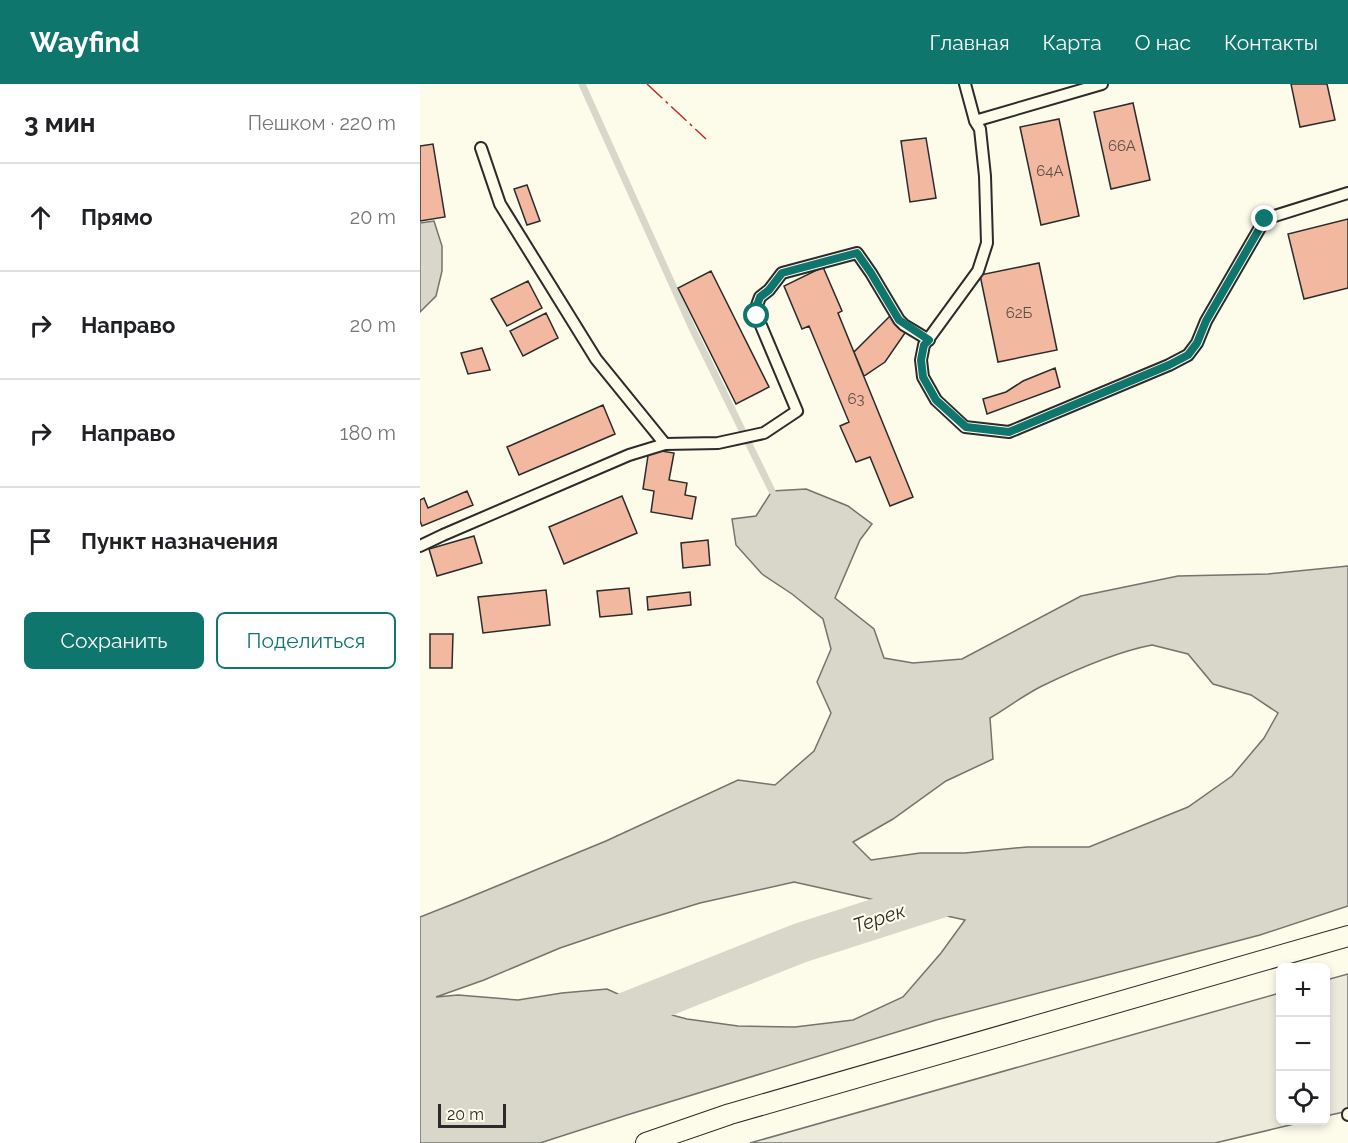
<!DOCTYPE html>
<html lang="ru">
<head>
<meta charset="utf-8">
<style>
  :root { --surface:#fff; --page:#f2f2f2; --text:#202124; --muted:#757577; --line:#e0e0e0; --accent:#0f766e }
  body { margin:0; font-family:Raleway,sans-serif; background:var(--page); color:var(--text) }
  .controls { position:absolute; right:18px; bottom:18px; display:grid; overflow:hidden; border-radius:9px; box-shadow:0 3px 9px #0003 }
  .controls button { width:54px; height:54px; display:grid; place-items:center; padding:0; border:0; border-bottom:2px solid var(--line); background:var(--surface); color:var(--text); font:30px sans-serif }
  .scale { position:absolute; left:18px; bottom:15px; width:68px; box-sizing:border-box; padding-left:6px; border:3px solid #2b2b2b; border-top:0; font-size:16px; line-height:21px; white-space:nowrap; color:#2b2b2b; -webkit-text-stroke:4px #fdfbea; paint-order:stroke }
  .stop { position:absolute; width:18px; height:18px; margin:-14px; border:4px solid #0f766e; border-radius:50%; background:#fff }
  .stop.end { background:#0f766e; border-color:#fff; box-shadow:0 2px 6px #0008 }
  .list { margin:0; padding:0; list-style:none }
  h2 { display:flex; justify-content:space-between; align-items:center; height:78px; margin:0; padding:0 24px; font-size:26px }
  h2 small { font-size:20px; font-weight:400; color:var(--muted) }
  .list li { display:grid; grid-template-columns:39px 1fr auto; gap:18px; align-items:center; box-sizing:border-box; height:108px; padding:0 24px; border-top:2px solid var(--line) }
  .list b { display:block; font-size:22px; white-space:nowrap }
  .list em { font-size:20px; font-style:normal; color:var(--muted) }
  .actions { display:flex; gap:12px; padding:18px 24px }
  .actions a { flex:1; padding:14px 0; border:2px solid var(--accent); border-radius:9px; text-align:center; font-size:21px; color:var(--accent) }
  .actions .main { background:var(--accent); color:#fff }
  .icon { flex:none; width:33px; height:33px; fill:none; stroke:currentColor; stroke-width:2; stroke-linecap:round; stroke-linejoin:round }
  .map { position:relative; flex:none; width:928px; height:1059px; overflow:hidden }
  header { display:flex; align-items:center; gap:36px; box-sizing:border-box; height:84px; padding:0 30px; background:var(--accent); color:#fff }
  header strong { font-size:28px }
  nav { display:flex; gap:33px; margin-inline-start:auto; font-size:21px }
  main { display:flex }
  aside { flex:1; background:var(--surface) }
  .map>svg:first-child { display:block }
  .green { fill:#ecebdb; stroke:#74746e; stroke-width:1.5 }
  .water { fill:#d8d7c9; stroke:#74746e; stroke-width:1.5; fill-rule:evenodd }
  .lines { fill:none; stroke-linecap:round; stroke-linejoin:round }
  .stream { stroke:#d8d7c9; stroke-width:7 }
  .river { stroke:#d8d7c9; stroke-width:40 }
  .building { fill:#f2b8a0; stroke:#2b2b2b; stroke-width:1.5 }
  .lane-casing { stroke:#2b2b2b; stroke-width:14 }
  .street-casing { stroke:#2b2b2b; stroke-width:22 }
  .lane { stroke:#fdfbea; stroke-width:10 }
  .street { stroke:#fdfbea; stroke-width:20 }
  .power { stroke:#c62828; stroke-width:1.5; stroke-dasharray:21 4.5 3 4.5; stroke-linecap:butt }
  .route { stroke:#0f766e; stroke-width:8 }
  .labels { text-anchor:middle; stroke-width:4.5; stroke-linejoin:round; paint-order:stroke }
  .number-label { font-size:15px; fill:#5d4e48 }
  .water-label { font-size:20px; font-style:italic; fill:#2b2b2b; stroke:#fdfbea }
</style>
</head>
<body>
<header>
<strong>Wayfind</strong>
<nav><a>Главная</a><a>Карта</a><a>О нас</a><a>Контакты</a></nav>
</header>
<main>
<aside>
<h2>3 мин<small>Пешком · 220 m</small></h2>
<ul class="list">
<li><svg class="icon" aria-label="ahead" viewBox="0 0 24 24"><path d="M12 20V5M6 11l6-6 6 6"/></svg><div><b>Прямо</b></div><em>20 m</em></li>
<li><svg class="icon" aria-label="right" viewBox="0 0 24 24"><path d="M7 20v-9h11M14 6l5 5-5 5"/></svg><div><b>Направо</b></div><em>20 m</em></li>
<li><svg class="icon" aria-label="right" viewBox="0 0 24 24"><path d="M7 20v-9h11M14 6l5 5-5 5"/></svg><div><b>Направо</b></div><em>180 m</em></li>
<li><svg class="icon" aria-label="arrive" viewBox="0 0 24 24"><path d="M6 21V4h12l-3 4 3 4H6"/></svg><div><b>Пункт назначения</b></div></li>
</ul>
<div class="actions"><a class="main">Сохранить</a><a>Поделиться</a></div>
</aside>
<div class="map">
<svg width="928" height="1059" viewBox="0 0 928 1059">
  <rect width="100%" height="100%" fill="#fdfbea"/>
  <path class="green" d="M928,890v137l-22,5v-136z
    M860,909v127l27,1 -92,22h-465z"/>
  <path class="water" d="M14,137l8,25v25l-6,25 -16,16v-89z
    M386,405l42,17 24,18 -12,16 -25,58 39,31 10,29 29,5 49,-4 119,-63 97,-20 90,-2 80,-8v340l-88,29 -324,85 -309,95 -87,28h-120v-226l38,-15 148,-61 132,-61 37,5 39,-34 17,-38 -14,-31 14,-33 -8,-30 -31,-25 -30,-20 -26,-29 -4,-26 24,-3 16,-25zM732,561l36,9 25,30 38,11 27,18 -14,25 -32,38 -44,31 -99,40h-62l-62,6h-45l-49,7 -18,-18 40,-23 53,-38 47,-22 -3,-41c17,-10 34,-23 52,-32 33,-16 73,-34 110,-41zM374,798l171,38 -24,33 -38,44 -50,23 -58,7 -57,-1 -51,-7 -34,-9 -46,-21 -45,4 -44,7 -60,-5 -22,2 48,-17 76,-32 65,-22 75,-23z"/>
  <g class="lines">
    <path class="stream" d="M162,0l110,244 80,163"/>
    <path class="river" d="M171,942l209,-83 162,-52"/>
  </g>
  <path class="building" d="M871,0h36l8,36 -35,7z
    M713,19l17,77 -39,9 -17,-77z
    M639,35l20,97 -38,9 -21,-98z
    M506,54l10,60 -26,4 -9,-61z
    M13,60l12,73 -25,4v-75z
    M107,101l13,36 -13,4 -13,-36z
    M928,135v69l-44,11 -16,-65z
    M619,179l18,87 -59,12 -18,-87z
    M403,183l19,44 -4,2 75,184 -23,9 -20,-49 -14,5 -16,-36 9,-4 -40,-96 -7,3 -18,-43z
    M291,187l58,116 -33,17 -58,-116z
    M108,197l14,27 -35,18 -16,-27z
    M126,229l12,25 -35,18 -13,-25z
    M472,230l15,16 -22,32 -21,14 -10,-24z
    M62,264l8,22 -22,4 -7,-21z
    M635,284l5,19 -73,27 -4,-15 23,-7 17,-11z
    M183,321l12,29 -96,41 -12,-28z
    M229,365l25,4 -5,27 18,3 -2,12 11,2 -4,22 -41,-7 3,-21 -11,-2z
    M47,407l6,14 -51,21 -2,-5v-21l4,-2 4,10z
    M202,412l15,37 -73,31 -15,-37z
    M54,452l8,27 -45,13 -8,-27z
    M288,456l2,25 -27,3 -2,-25z
    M209,504l3,26 -32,3 -3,-26z
    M126,506l4,35 -67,8 -5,-36z
    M270,508l1,13 -43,5 -1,-13z
    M10,550h23l-1,34h-22z"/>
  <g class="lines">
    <defs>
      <path id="lane" d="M545,0l10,37 5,8 5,47 2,67 -9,28 -54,74 -3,15 2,17 13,23 29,27 44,5 160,-67 19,-10 9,-12 9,-22 59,-102 83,-26
        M555,37l127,-37
        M61,64l19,56 96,155 69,85 53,-1 46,-10 33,-22 -40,-95 -1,-8 4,-11 9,-7 13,-17 75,-20 14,20 28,47 5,5 25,15
        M0,462l23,-11 186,-80 36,-11
        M928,1031v-1"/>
      <path id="street" d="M226,1059l84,-29 618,-178"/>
    </defs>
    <use href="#lane" class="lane-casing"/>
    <use href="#street" class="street-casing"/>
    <use href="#lane" class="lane"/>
    <use href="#street" class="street"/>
    <path class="power" d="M227,0l59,55"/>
  </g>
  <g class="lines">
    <path class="route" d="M337,232l-1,-8 4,-11 9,-7 13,-17 75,-20 14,20 28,47 30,20 -5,5 -3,15 2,17 13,23 30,27 43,5 160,-67 19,-10 9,-12 9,-22 59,-102"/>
  </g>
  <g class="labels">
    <g class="number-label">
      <text x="702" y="67">66А</text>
      <text x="630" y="92">64А</text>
      <text x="599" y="234">62Б</text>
      <text x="436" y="320">63</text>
    </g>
    <g class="water-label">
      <text transform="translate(459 834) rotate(-18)" y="7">Терек</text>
    </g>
  </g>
</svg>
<div class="controls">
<button>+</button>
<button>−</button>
<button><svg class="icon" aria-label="locate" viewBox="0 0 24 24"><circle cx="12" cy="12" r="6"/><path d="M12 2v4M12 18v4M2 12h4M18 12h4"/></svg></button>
</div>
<div class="scale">20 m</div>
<div class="stop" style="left:337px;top:232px"></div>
<div class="stop end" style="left:845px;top:135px"></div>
</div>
</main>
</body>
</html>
